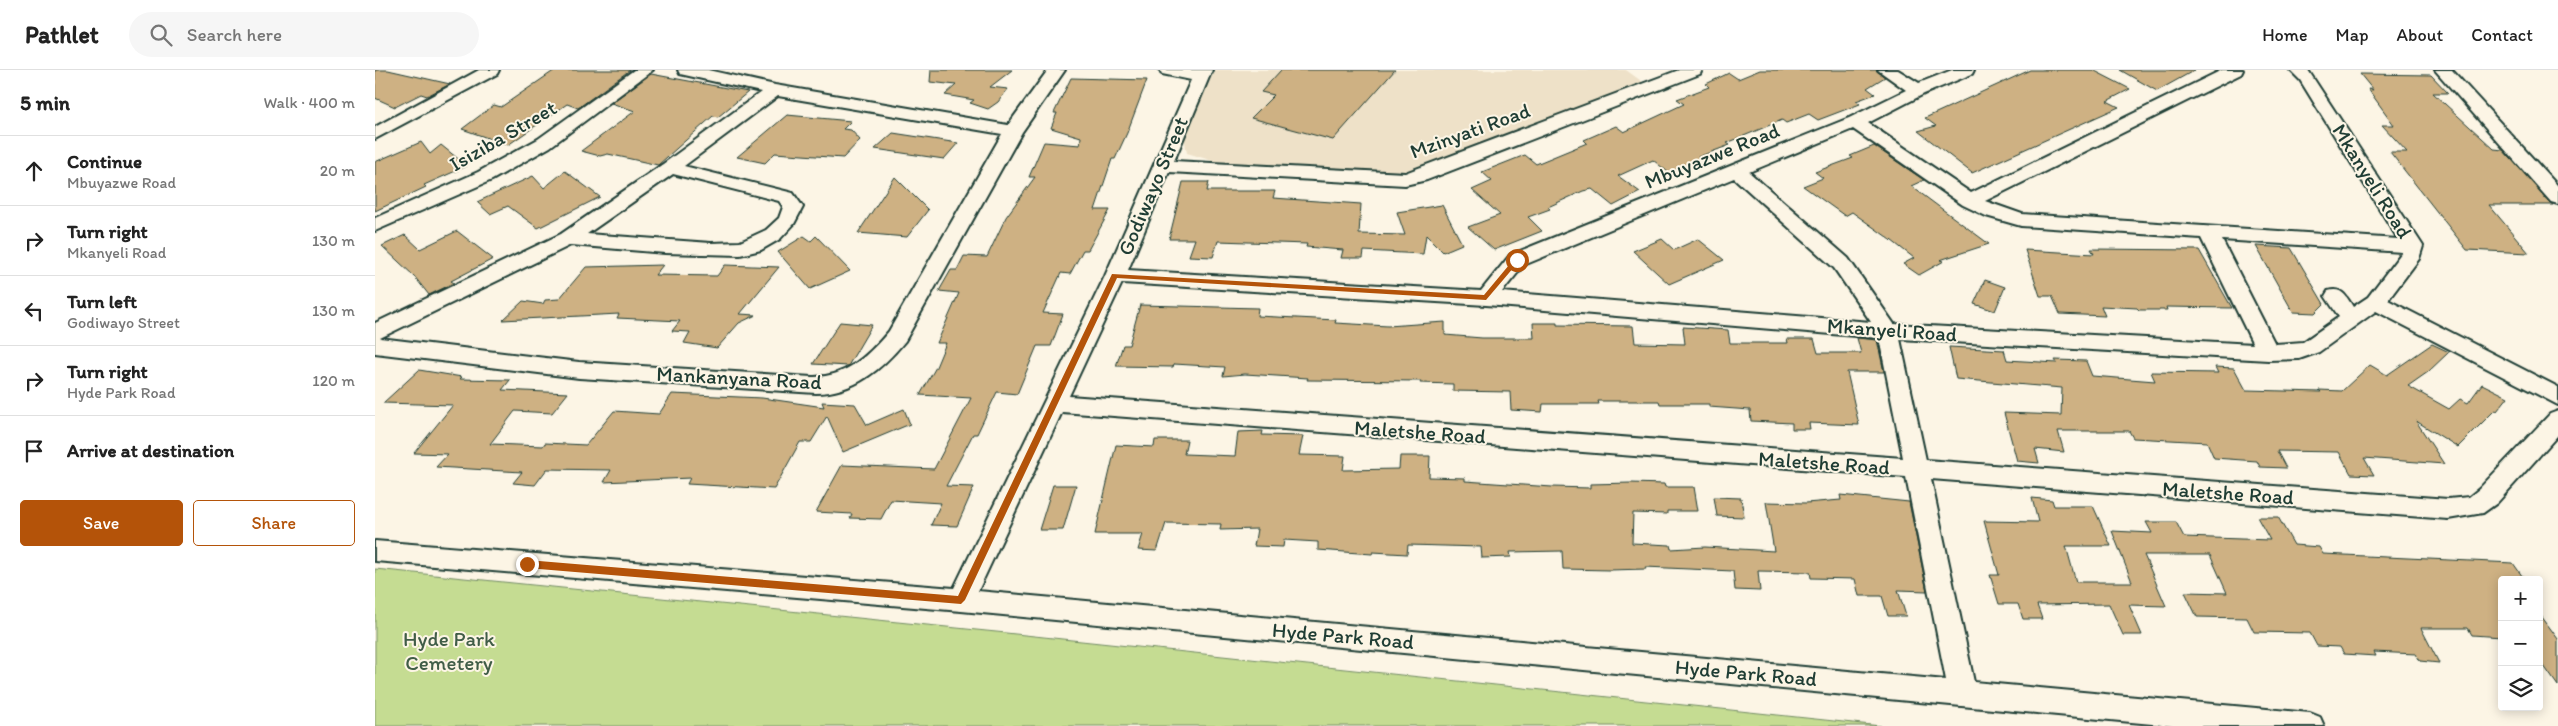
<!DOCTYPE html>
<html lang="en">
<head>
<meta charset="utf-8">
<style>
  :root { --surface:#fff; --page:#f6f6f6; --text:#222; --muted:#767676; --line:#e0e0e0; --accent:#b45309 }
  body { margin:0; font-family:Itim,sans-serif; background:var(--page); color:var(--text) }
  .controls { position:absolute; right:15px; bottom:15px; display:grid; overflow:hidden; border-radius:5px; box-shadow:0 2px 12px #0003 }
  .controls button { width:45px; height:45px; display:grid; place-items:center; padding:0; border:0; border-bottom:1px solid var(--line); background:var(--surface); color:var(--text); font:25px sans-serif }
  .stop { position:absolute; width:15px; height:15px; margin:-11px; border:4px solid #b45309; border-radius:50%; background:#fff }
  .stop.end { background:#b45309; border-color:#fff; box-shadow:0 1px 5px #0008 }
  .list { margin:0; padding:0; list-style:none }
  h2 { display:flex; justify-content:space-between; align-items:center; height:65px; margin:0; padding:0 20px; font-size:21px }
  h2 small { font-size:16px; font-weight:400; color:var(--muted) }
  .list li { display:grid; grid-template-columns:32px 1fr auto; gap:15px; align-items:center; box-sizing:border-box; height:70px; padding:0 20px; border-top:1px solid var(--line) }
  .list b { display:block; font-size:19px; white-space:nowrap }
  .list p { margin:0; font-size:16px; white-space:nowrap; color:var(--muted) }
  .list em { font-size:16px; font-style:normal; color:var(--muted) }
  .actions { display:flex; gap:10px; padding:15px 20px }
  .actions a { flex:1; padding:11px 0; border:1px solid var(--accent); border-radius:5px; text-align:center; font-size:18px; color:var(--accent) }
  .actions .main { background:var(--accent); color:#fff }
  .icon { flex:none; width:28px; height:28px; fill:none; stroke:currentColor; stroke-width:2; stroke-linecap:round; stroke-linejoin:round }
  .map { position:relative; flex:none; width:2183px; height:656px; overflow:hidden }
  header { display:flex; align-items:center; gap:30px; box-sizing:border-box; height:70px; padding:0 25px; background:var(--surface); border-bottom:1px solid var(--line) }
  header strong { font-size:24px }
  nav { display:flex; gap:28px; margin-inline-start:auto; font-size:18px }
  .search { width:350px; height:45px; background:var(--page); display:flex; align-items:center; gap:12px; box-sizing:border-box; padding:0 18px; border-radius:28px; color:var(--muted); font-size:19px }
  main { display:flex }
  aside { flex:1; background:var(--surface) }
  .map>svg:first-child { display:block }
  .built { fill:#eee1c8 }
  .green { fill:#c5dc92; stroke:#728c63 }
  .building { fill:#ceb183; stroke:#1f3d34 }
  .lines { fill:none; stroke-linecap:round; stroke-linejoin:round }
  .minor-casing { stroke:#1f3d34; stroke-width:4 }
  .minor { fill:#fcf5e5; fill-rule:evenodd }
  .route { fill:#b45309 }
  .labels { text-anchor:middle; stroke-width:4; stroke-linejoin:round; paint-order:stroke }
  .street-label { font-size:21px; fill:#1f3d34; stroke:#fcf5e5 }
  .park-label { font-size:21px; fill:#405d47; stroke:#fcf5e5 }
</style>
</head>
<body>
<header>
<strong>Pathlet</strong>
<div class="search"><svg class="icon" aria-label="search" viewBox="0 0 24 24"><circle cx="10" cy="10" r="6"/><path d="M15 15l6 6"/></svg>Search here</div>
<nav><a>Home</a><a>Map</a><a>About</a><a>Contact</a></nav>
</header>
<main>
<aside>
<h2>5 min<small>Walk · 400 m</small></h2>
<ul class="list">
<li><svg class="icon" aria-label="ahead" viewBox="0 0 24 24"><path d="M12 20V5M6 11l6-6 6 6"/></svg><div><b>Continue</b><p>Mbuyazwe Road</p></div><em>20 m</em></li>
<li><svg class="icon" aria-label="right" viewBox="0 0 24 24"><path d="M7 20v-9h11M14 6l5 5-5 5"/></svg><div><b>Turn right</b><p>Mkanyeli Road</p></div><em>130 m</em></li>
<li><svg class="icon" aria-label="left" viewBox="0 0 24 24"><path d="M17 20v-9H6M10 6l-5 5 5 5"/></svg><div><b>Turn left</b><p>Godiwayo Street</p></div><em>130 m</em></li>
<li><svg class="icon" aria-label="right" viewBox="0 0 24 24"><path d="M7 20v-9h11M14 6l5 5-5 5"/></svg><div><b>Turn right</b><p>Hyde Park Road</p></div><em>120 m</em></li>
<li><svg class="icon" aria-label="arrive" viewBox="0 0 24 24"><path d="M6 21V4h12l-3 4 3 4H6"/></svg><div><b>Arrive at destination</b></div></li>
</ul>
<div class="actions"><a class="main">Save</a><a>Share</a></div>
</aside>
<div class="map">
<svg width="2183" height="656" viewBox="0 0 2183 656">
  <rect width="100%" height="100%" fill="#fcf5e5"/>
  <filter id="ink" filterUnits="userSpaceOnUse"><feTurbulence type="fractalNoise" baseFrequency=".02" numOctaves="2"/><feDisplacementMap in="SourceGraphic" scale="10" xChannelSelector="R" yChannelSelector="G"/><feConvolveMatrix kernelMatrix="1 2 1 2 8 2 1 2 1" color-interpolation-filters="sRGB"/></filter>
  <g filter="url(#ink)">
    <path class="built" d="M839,0h412l18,13 -240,90 -181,-9 -36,-11 -3,-16z"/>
    <path class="green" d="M0,499l631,64 875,93h-1506z"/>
    <path class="building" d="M0,0h13l62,14 -23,12 -6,-2 -26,13 -20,-9z
      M180,0h75l-52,38 -11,-4 -59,41 -46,-16 32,-24 7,2z
      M556,0h81l-22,17 18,2 -10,13 -10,7 -18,-6 4,-3 -29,-5 11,-10 -26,-3z
      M906,0h114l-62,70 -82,-22 23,-23 -13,-3z
      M1385,0h116l9,7 -18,11 8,6 -19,7 4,3 -42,16 -9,-6 -23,9 -4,-3 -55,23 3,2 -32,12 3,2 -32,14 -16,-13 -35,16 22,16 -27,14 -21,-17 -9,2 -35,16 2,2 -22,8 14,14 -48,19 -26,-23 32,-12 -28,-25 20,-9 -10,-9 43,-17 11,9 51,-21 -3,-3 32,-14 8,6 60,-28 -7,-5 32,-12 -3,-3 23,-11 9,6z
      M1655,0h63l37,19 -23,12 12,6 -147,66 -54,-42 18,-5 -11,-8z
      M1745,0h75l-38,21z
      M276,4l97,18 -30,25 -5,-1 -55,49 -50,-11 -8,2 -19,-5 54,-40 -24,-8z
      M1985,4l71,1 17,18h-15l61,56 9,1 50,55h-64l40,48 -62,-3 -77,-98h17l-25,-27h12l-26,-36 5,1z
      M696,8l76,2 -20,53 -12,26h-3l-17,51h15l-22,40h-5l-13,24 -9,-1 -18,40 20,1 -12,32h-14l-20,48 -20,-2 -20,42h-4l-27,52 28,1 -17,39 -26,-1 10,-22 -50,-3 -10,19 -31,-1 2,-4 -36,-2 26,-47 92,4 37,-71 -51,-3 16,-28 10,-24h-9l22,-50 -20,-2 12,-21h6l7,-14 23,1 19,-40 29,-40h-6l15,-35 36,3 1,-8 -30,-9 6,-15h-3z
      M412,45l64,6 -8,8 8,1 9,10 -17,18 -68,-5 -10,10 -28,-6z
      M518,63l65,10 -14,16 -69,-10z
      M46,72l9,12 11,-9 26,21 -43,19 2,2 -51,24v-49z
      M1499,76l50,34 -13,6 78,58 -49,16 4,1 -25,14 -16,-11 11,-6 -27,-21 -35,-25 -7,4 -42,-30 20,-8 -8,-6 38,-14 -3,-2z
      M190,101l35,26 -62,31 -30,-22 -18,8 -13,-12 56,-26 11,12z
      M520,107l33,33 -21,27 -49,-4z
      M808,112h26l-2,9h68l-2,7 88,6 -2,30 46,1 -8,-23 45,-7 20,39 -19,8 -17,-17 -3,19 -59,-3 -1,7h-22l2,-8 -37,-3 1,-3 -89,-3 -5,16 -24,-1 6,-17h-26z
      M82,161l36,28 -42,22 3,2 -25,12 -15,-19 -32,-30 23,-11 15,14z
      M429,166l7,5 5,-5 34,35 -40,18 -32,-37z
      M1287,169l12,11 24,-11 26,21 -55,24 -36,-33z
      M1881,176l35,2 33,56 -9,9 -22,-1z
      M1716,179l108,1 33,58 -66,-1 1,3h-28l-2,-2 -36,-2 4,10 -45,-2 -8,-18h-12l-15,-46 69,4z
      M288,195l-8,10 62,1 8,-11 54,2 -39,47 16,1 -17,8 -22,25 -33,-5 6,-11 -18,-1 8,-10 -63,-3 2,-4 -116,6 20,-19 20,3 2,-4 14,-1 27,-32z
      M1610,210l20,7 -10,24 -21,-7z
      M765,235l118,3 -1,8 79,4 -1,3 53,3 57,-4v13l37,3h52l-1,-15h24v2l76,1 2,17 50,1 -2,-17 45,3 2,13h58l-1,-4h27l4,14h43l-4,-15 20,2 7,32h-37l12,53 -50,-2 1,6h-18v-6l-41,-2 -1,-11 -41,-3v-3h-49l-1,-3h-61l1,3h-56l-1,8 -31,-2 -1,-18 -57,-1v-7l-33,-1 1,-2 -114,-1 1,-2 -63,-4 -22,2 2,-9 -51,-3 -1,3 -57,-1 7,-21h6z
      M465,252l32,3 -24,41 -35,-2z
      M2057,274l17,8 -21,20 -20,14 41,23 11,-10 8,4 14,-19 26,13 -11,14 -2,-1 -37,37 -42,-26 28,43 -80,-6 10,17 -23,-1 -12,-22 -62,-1 9,17 -26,-1 -3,-6 -43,-3 -7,-16 -74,-4 -4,-7h-71l6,21 -29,-3 4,14 -22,-2 -13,-48 57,2 1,-27 -106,-9 -7,-32 55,3 3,10 50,3 -2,-3 31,1 6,15 63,5 -4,-9 67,1 -3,-6 19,1 12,22 75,2 -2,-2 23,1 28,-26 17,10z
      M44,300l43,7 -2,2 50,1 -8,10 66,3 -16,20 -37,-2 -25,33 53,2 2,-3 41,2 28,-34 45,3 13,-20 90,4 62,9 -2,-5 33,2 12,21 37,-16 6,15 -67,28 -16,-36 -16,26h-11l-26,47 -87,-5 3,-6 -86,4 7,-12 -64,-1 -12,16 -22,-2 9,-11 -86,-5 12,-13 -34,-1 39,-48 -70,-2z
      M888,361l-1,4 41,1 -4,19 46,1 -2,14 56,-1 1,-13h30l-1,21 36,1v3l87,6 38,1v-4l41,-1 33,1 1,3h29l4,24h-31v3l-34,-1 -1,30 38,2 1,4 34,-2 69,4 -8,-49 40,1 35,-3 -1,-5 69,7 18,89 -29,-1 8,26h-18l-6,-20h-23l-4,-17 -44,-1 -1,-6 -52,-1 2,20 -25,-1 -2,-19 -88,-4 1,2 -36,1 -47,-1 -1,-18 -52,1 1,5 -29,1 -1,-11 -73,-2 -1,9 -34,-2 -1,2 -54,-4v-8l-34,-2 -1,7 -29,-1 3,-17 -37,1 1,-6 -55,-1 -9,28 -19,-1 5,-16h-48l21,-89 38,2 1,-7h32l-3,14 51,2 3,-24z
      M678,415h23l-13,45h-24z
      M1339,427l27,1 3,19 -27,-1z
      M1657,428l20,2 2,6h39l18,40h-45l10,36h56l-20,-51 40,2 -6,-11h30l8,15 86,3 -13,-23h21l16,28 25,2 4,7 190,9 12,17h-23v57l-30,-2 -4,-7h-47l18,35 -19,-2 -4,-7 -42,-2 2,4 -32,-2 -4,-7 -23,-1 -7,-13 -56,-1 -7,-14 -50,-1 -12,-25 42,1 -17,-38h-66l22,51 -37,-1 13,30h-19l-14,-31 -72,1 5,14h-19l-5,-15h-19l-9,-29h9l-15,-54 54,1z
      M2164,543l19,26v47l-19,-27z"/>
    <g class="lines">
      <defs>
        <path id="minor" d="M104,0h20l-2,4 -122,65v-12z
          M259,0h19l-103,77 -58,33 -117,51v-13l103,-46 60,-33z
          M303,0h30l67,15 233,40 40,-55h17l-43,62 -117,209c-23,28 -51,52 -89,52l-237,-15 -204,-25v-30l186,-89 102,-70 98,-72 -81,-18zM403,26l224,38 -113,197c-20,24 -44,47 -77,46l-233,-15 -199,-24 191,-93 94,8 75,2 21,-5 19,-11 14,-15 9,-17 -10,-14 -109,-27zM298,104l106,27 4,6 -4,11 -13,12 -26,12 -29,1 -124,-9z
          M785,0h52l-38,91 231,12 274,-103h23l-2,4 -273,106 -22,5 -236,-13 -41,98 353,21 29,-36 339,-137 57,-28 -28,-20h20l21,13 33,-13h22l-2,4 -48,20 -56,29 103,70 251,-123h21l-2,4 -256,127 37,13 376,25 -98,-159 -10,-10h18l115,176 -4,13 -31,41 170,87v18l-182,-94 -57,41 -20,7 -31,1 -368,-21 26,121 522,39 21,-2 10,-8 71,-75 8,-3v24l-61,68 -14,10 -35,6 -517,-40 43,203 336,31 10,4 4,9h-151l-1212,-115 -586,-50v-20l579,47 151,-312 86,-196 -29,-6zM1478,59l110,76 23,11 35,10 180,12 52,106 -359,-20 -46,-66 -99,-86zM1359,108l100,90 37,54 -369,-30 22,-27zM1847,170l180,12 -34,45 -15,10c-7,-11 -11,-20 -25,-16l-3,5 14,21 -36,25 -28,2zM747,213l364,22 393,33 24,120 -834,-62zM687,342l844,65 40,203 -968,-89z
          M2060,0h17l106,116v18l-7,-2z"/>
      </defs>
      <use href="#minor" class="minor-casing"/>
      <use href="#minor" class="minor"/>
    </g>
  </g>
  <path class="route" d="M1139,189l6,1 -34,40 -369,-22 -152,322 -4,4 -434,-36 -4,-4 4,-4 431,36 154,-322 372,21z"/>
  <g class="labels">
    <g class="street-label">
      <text transform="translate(1095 61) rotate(-20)" y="7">Mzinyati Road</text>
      <text transform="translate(128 66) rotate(-30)" y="7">Isiziba Street</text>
      <text transform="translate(1337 86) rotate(-22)" y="7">Mbuyazwe Road</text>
      <text transform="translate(1997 111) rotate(58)" y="7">Mkanyeli Road</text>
      <text transform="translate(778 116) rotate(-67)" y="7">Godiwayo Street</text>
      <text transform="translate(1517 260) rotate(4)" y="7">Mkanyeli Road</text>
      <text transform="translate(364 308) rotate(3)" y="7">Mankanyana Road</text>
      <text transform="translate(1045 362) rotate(4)" y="7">Maletshe Road</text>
      <text transform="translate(1449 393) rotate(4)" y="7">Maletshe Road</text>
      <text transform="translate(1853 423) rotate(4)" y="7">Maletshe Road</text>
      <text transform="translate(968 566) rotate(5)" y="7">Hyde Park Road</text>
      <text transform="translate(1371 603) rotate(5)" y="7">Hyde Park Road</text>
    </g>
    <g class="park-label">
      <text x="74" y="576">Hyde Park<tspan x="74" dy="24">Cemetery</tspan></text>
    </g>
  </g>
</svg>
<div class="controls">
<button>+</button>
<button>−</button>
<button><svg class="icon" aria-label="layers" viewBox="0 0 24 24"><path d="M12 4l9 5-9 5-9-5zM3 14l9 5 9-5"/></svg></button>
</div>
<div class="stop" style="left:1142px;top:190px"></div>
<div class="stop end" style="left:152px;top:494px"></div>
</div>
</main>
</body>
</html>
